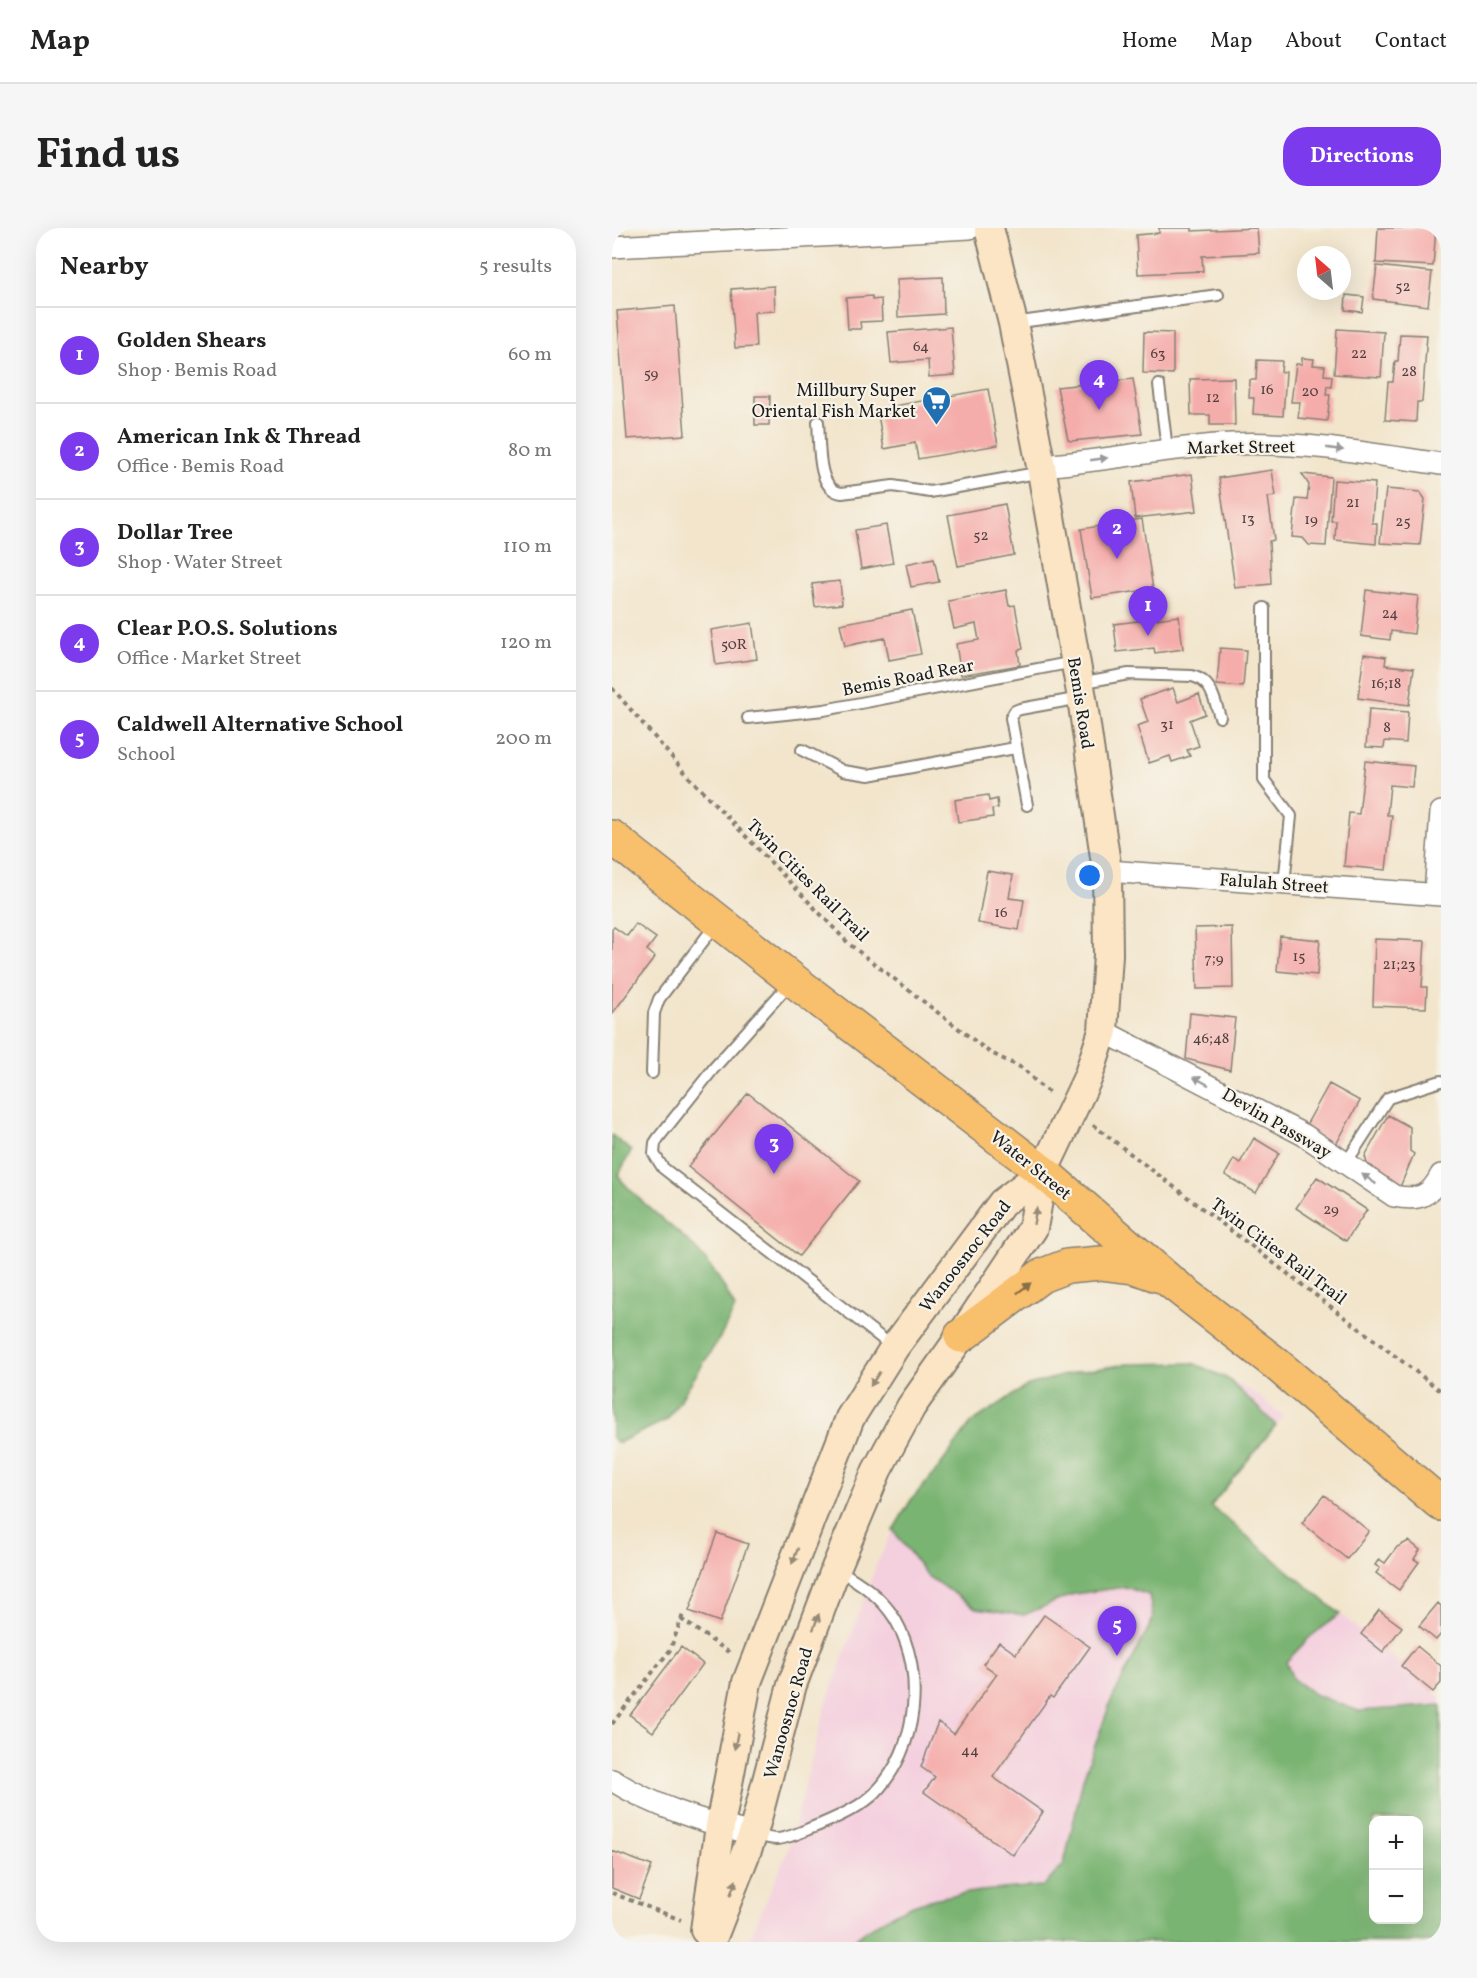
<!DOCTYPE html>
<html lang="en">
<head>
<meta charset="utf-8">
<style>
  :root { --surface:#fff; --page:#f6f6f6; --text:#222; --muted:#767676; --line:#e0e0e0; --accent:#7c3aed }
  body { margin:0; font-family:Vollkorn,serif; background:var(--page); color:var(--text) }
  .controls { position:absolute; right:18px; bottom:18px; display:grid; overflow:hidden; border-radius:12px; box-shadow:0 6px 24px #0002 }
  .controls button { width:54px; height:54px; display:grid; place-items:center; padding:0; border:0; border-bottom:2px solid var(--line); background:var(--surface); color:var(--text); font:30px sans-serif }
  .compass { position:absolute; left:685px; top:18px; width:54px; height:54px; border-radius:50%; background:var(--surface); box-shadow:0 6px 24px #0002; rotate:332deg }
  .you { position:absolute; left:478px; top:648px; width:21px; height:21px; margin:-15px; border:4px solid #fff; border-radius:50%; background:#1a73e8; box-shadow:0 0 0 9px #1a73e833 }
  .badge { display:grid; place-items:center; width:39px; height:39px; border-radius:50%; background:var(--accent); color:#fff; font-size:20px; font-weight:700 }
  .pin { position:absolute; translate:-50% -50px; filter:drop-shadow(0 2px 3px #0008) }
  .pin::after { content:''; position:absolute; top:32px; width:21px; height:18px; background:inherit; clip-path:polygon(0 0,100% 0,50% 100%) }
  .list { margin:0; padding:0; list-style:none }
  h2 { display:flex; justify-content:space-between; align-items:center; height:78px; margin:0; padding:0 24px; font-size:26px }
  h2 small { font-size:20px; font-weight:400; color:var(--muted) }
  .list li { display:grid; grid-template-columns:39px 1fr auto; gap:18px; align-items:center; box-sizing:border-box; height:96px; padding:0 24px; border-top:2px solid var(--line) }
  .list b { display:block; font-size:22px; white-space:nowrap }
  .list p { margin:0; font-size:20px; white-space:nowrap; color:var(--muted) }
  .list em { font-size:20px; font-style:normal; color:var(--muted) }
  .map { position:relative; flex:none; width:829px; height:1714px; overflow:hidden; border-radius:24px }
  header { display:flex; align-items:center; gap:36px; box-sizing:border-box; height:84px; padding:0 30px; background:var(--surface); border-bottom:2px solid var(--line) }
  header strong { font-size:28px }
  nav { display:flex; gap:33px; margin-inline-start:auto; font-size:21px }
  .intro { display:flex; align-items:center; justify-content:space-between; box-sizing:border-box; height:144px; padding:0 36px }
  h1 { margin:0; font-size:42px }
  .button { padding:15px 27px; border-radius:24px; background:var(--accent); color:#fff; font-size:21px; font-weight:700 }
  main { display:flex; gap:36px; padding:0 36px }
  aside { flex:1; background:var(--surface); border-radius:24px; box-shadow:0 6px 24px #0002 }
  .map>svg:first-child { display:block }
  .built { fill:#f4cfde; fill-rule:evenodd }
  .forest { fill:#7ab472; stroke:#4b6847; stroke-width:1.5; fill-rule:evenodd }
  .building { fill:#f5adab }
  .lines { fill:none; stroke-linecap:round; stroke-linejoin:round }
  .service-casing { stroke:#878074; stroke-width:14 }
  .minor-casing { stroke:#878074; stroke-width:24 }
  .secondary-casing { stroke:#878074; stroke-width:32 }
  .trunk-casing { stroke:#878074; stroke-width:36 }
  .path { stroke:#878074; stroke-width:4; stroke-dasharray:4.5 4.5; stroke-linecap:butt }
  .service { stroke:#fff; stroke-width:10 }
  .minor { stroke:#fff; stroke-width:21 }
  .secondary { stroke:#fce5c4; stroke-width:28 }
  .trunk { stroke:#f8bf6c; stroke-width:33 }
  .oneway { fill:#999 }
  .oneway2 { fill:#978b78 }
  .oneway3 { fill:#8a6e44 }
  .labels { text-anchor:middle; stroke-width:4.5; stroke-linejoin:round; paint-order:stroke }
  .number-label { font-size:15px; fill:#524040 }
  .poi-label { font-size:18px; fill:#1c1c1c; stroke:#f7f3e8; text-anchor:end }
  .street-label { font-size:18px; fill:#1c1c1c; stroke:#f7f3e8 }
</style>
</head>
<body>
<header>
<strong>Map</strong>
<nav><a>Home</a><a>Map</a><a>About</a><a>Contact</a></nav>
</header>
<div class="intro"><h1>Find us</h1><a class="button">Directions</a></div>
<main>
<aside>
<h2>Nearby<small>5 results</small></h2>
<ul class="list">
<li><span class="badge">1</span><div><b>Golden Shears</b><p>Shop · Bemis Road</p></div><em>60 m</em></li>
<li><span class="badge">2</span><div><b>American Ink &amp; Thread</b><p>Office · Bemis Road</p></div><em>80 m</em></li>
<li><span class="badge">3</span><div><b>Dollar Tree</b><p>Shop · Water Street</p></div><em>110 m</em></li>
<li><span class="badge">4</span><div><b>Clear P.O.S. Solutions</b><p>Office · Market Street</p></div><em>120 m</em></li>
<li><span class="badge">5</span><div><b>Caldwell Alternative School</b><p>School</p></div><em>200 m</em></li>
</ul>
</aside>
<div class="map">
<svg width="829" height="1714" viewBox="0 0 829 1714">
  <rect width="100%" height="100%" fill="#f7f3e8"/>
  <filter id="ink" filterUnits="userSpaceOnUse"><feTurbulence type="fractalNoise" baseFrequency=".0167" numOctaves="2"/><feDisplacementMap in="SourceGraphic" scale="12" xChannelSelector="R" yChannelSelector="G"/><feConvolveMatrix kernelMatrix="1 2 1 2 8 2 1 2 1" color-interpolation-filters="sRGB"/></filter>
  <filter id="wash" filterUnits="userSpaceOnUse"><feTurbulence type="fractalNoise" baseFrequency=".008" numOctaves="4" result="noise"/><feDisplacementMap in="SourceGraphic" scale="24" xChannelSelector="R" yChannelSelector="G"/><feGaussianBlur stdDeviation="1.35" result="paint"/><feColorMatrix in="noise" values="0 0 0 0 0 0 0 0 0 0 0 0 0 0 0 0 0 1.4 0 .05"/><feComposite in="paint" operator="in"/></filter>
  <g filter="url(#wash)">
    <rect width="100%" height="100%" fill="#f2e5cc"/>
    <path class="built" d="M589,1146l27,5 24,12 31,25 -72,90 230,192v244h-693l39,-89 40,-152 49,-135 17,-36 18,-30zM762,1592h44v100h-44z"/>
    <path class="forest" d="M0,907l19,16 -13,25c21,26 47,44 72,67 19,18 34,42 45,65l-14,28 -54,84 -49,23 -6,-5z
      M581,1135l35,16 48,46 -65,81 129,108 -30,23 -24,25 7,17 23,16 43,16 82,-6v237h-591c23,-17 54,-37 83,-43 36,-8 74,-11 111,-13l20,-22 19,-85 28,-78 42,-82 -4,-24 -24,-8 -51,7 -50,21 -48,-7 -49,-32 -34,-46 18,-30 25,-29 36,-49 56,-37 48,-13 51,-8zM762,1592h44v100h-44z"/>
    <g id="blocks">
      <path class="building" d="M547,0h33v3l65,-3 2,25 -57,3 1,15 -65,3 -2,-39 23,-2z
        M766,0h58l-3,38 -57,-3z
        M765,38l55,6 -4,34 -55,-7z
        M331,49l1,37 -46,3 -1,-38z
        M162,58l1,25 -21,1 2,35 -21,1 -4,-59z
        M734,67l18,2 -2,15 -17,-2z
        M260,68v4l9,-1 1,22 -22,1 1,7h-13l-2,-31z
        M63,78l10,129 -58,4 -10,-128z
        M339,99l4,48 -26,2 -1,-17 -37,3 -3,-31z
        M725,101l47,3 -3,45 -47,-3z
        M532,104l29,1v41l-30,-1z
        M788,106l27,1 -5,67h-5l-1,20 -31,-2 3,-38h5l2,-21h3z
        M690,130l12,1 -1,6 12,1 -1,9 8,1 -1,11 -4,-1 -1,9h4l-3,26 -29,-3 2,-16h-9l5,-38h6z
        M645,132l25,1 -1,11h5l-3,44 -30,-2 1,-16h-5l1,-18h6z
        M622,150l1,47h-25v-10h-19l-1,-36z
        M521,151l9,55 -71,7 -3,-1 -11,-53z
        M376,161l10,56 -80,14 -3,-16 -31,6 -7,-40z
        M143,168h15l-1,29h-14z
        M660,242l4,26 -8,1 6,43 -5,1 2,43 -36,4 -16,-110z
        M580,246l5,37 -62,7 -4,-36z
        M690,246l29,3 -5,69 -17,-1 -6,-7 -11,-1 4,-38 11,1 2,-15z
        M722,252l41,3 -3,40h5l-1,21 -41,-4 1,-19h-5z
        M774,261l34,3 5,7 -5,46 -40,-2z
        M393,276l9,51 -56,11 -10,-51z
        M530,291l11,70 -61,9 -11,-69z
        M274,297l7,38 -32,6 -6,-39z
        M322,330l5,24 -28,5 -5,-23z
        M228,353l2,23 -27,3 -3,-23z
        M394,362l3,16 6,-1 8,44 -5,1 2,15 -59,10 -5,-31 23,-4 -3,-16 -22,5 -6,-28z
        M754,362l52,6 -4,38 -23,-3 -1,9 -29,-4z
        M300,382l9,44 -32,6 -4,-22 -40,8 -5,-22z
        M567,388l4,33 -28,4 -1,-5 -37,4 -3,-28z
        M140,395l5,36 -41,6 -5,-35z
        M608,420l26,2 -3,37 -26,-2z
        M752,426l22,3 -1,8 29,3 -5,37 -51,-7z
        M561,460l5,14 21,-8 6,20 -15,6 9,26 -12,4 3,6 -18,6 -2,-6 -21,7 -12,-37 11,-4 -8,-23z
        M757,481l39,3 -2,31 -21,-2 -1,7 -18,-1z
        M753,533l49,5 -2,21 -22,-2 -3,30h5l-6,55 -42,-4 5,-53 10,1z
        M376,567l1,6 8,-2 1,9 -6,1 1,8 -35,5 -3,-22z
        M375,643l26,4 -4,23 15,2 -5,30 -41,-7z
        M24,696l20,14 -9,12 8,7 -43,57v-85l2,-2 13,9z
        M620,699l1,61 -36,1 -2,-61z
        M668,708l40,4 -3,35 -40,-4z
        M763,711l50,2 -3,46h5l-1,21 -53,-2z
        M578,785l45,5 -5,52 -44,-11z
        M717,856l31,17 -26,47 -29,-21z
        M136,865l111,88 -60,75 -111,-89z
        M776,887l22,12v24l4,3 -14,33 -24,-14 -3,-6 -6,-3 -2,-8z
        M642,910l25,15 -23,40 -31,-18 9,-16 6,4z
        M705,949l50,33 -21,31 -50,-33z
        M712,1267l45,36 -22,28 -45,-36z
        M105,1305l31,11 -28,78 -31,-11z
        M797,1313l11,9 -6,9 5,3 -20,28 -23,-17 4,-5 -5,-3 4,-6 6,4 12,-16z
        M826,1375l3,3v28l-5,6 -17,-14z
        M767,1382l23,17 -19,25 -22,-18z
        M432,1387l46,32 -37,51 -3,-2 -57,81 50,35 -30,43 -89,-63 11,-15 -14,-10 17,-45 16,12 43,-60 -14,-10 16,-22 17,12z
        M805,1418l24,20v17l-8,9 -32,-26z
        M69,1419l22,17 -50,68 -23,-17z
        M0,1623l40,15 -13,33 -27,-11z"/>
    </g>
  </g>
  <g filter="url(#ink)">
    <use href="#blocks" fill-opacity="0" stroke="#878074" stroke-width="1.5"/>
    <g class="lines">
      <defs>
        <path id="service" d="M401,95l205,-28
          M547,157l8,64
          M206,194c2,22 -2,68 24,71l51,-7 37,6 112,-20
          M652,380v172l27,36 -7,68
          M467,455l50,-9 63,2c20,5 22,23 28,41
          M136,490l76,-8 250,-48
          M190,522l41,21 26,4 146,-27
          M415,577l-16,-87 4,-7 5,-2 61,-11
          M179,754l-77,86 -55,69 -4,6 -1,11 9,14 230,179
          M40,845l2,-60 5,-14 58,-76
          M734,935l42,-65 53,-17
          M142,1606c7,2 15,5 22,5 13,0 31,-10 43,-14 17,-7 43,-19 56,-32 43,-45 51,-120 20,-174 -14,-23 -36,-37 -58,-50"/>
        <path id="minor" d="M0,19l358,-19
          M429,238c64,-5 127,-19 191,-22 70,-3 140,10 209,20
          M495,643l334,24
          M823,666l6,-82
          M491,803l201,104 90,61c24,5 36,1 47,-21
          M0,1552c43,27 92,42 141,54"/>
        <path id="secondary" d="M93,1702l15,-104 27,-144 103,-264 44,-70 108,-145 41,-31
          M99,1714l42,-108 39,-149 44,-117 41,-98 34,-63 50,-71 72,-108 10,-56 45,-95 15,-46 5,-76 -1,-84 -25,-173 -41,-232 -28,-143 -24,-95"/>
        <path id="trunk" d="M0,609l181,143 250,192 124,107 108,84 166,141
          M349,1108l80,-60 26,-10 34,-3 34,4 22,8"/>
      </defs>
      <use href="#service" class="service-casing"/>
      <use href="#minor" class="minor-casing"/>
      <use href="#secondary" class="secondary-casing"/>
      <use href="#trunk" class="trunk-casing"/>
      <path class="path" d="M0,460l77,89 160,167 140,108 35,17 14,15 13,10
        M481,897l348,266
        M69,1391l49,34
        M0,1496l58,-74 14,-38
        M0,1665l69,27"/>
      <use href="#service" class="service"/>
      <use href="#minor" class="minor"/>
      <use href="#secondary" class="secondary"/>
      <use href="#trunk" class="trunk"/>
    </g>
    <defs><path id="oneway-solid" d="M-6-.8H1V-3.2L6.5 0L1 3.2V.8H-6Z" transform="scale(1.5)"/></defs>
    <g class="oneway">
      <use href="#oneway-solid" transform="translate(723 221) rotate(8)"/>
      <use href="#oneway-solid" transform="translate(487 231) rotate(-8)"/>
      <use href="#oneway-solid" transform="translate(589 853) rotate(-152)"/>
      <use href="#oneway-solid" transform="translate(757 951) rotate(-145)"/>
    </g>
    <g class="oneway2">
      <use href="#oneway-solid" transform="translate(423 988) rotate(-80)"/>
      <use href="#oneway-solid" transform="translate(263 1151) rotate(123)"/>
      <use href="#oneway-solid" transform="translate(183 1328) rotate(111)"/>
      <use href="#oneway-solid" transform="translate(204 1394) rotate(-70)"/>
      <use href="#oneway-solid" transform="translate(124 1513) rotate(101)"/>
      <use href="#oneway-solid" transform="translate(121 1660) rotate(-69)"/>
    </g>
    <use class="oneway3" href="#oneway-solid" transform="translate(412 1060) rotate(-37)"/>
  </g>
  <defs>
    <symbol id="supermarket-pin" viewBox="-11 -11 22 30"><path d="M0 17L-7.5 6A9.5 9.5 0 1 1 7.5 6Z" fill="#1f6fb2" stroke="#f7f3e8"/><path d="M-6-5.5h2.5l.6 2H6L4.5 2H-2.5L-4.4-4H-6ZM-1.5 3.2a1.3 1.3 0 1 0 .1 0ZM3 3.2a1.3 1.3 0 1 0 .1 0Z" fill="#fff"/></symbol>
  </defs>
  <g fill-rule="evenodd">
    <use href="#supermarket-pin" x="308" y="156" width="33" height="45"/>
  </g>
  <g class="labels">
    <g class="number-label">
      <text x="791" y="63">52</text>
      <text x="309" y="123">64</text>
      <text x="546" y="130">63</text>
      <text x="747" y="130">22</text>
      <text x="797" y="148">28</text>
      <text x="39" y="150">59</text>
      <text x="655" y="166">16</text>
      <text x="698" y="168">20</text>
      <text x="601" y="174">12</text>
      <text x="741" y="279">21</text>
      <text x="636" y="295">13</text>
      <text x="699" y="296">19</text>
      <text x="791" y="298">25</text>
      <text x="369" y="312">52</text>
      <text x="778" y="390">24</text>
      <text x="122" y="421">50R</text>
      <text x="774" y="460">16;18</text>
      <text x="555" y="501">31</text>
      <text x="775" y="504">8</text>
      <text x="389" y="689">16</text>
      <text x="687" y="733">15</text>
      <text x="602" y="735">7;9</text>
      <text x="787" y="741">21;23</text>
      <text x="599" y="815">46;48</text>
      <text x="719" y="986">29</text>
      <text x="358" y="1527">44</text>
    </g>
    <g class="poi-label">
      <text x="304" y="168">Millbury Super<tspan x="304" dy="21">Oriental Fish Market</tspan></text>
    </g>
    <g class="street-label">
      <text transform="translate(629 219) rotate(-1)" y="6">Market Street</text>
      <text transform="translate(296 449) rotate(-11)" y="6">Bemis Road Rear</text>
      <text transform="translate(469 475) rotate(81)" y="6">Bemis Road</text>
      <text transform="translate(196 652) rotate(45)" y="6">Twin Cities Rail Trail</text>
      <text transform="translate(662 655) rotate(4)" y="6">Falulah Street</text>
      <text transform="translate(665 895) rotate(30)" y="6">Devlin Passway</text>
      <text transform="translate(419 937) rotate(39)" y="6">Water Street</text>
      <text transform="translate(667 1023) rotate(37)" y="6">Twin Cities Rail Trail</text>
      <text transform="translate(353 1028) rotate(-52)" y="6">Wanoosnoc Road</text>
      <text transform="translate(176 1485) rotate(-74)" y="6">Wanoosnoc Road</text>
    </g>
  </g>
</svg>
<div class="controls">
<button>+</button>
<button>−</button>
</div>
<svg class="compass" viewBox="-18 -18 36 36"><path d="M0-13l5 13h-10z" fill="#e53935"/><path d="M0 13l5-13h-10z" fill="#767676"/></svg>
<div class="you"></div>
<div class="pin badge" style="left:536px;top:408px">1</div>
<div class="pin badge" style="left:505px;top:331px">2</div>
<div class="pin badge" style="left:162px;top:946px">3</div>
<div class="pin badge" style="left:487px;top:182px">4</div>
<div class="pin badge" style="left:505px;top:1428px">5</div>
</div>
</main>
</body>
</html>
